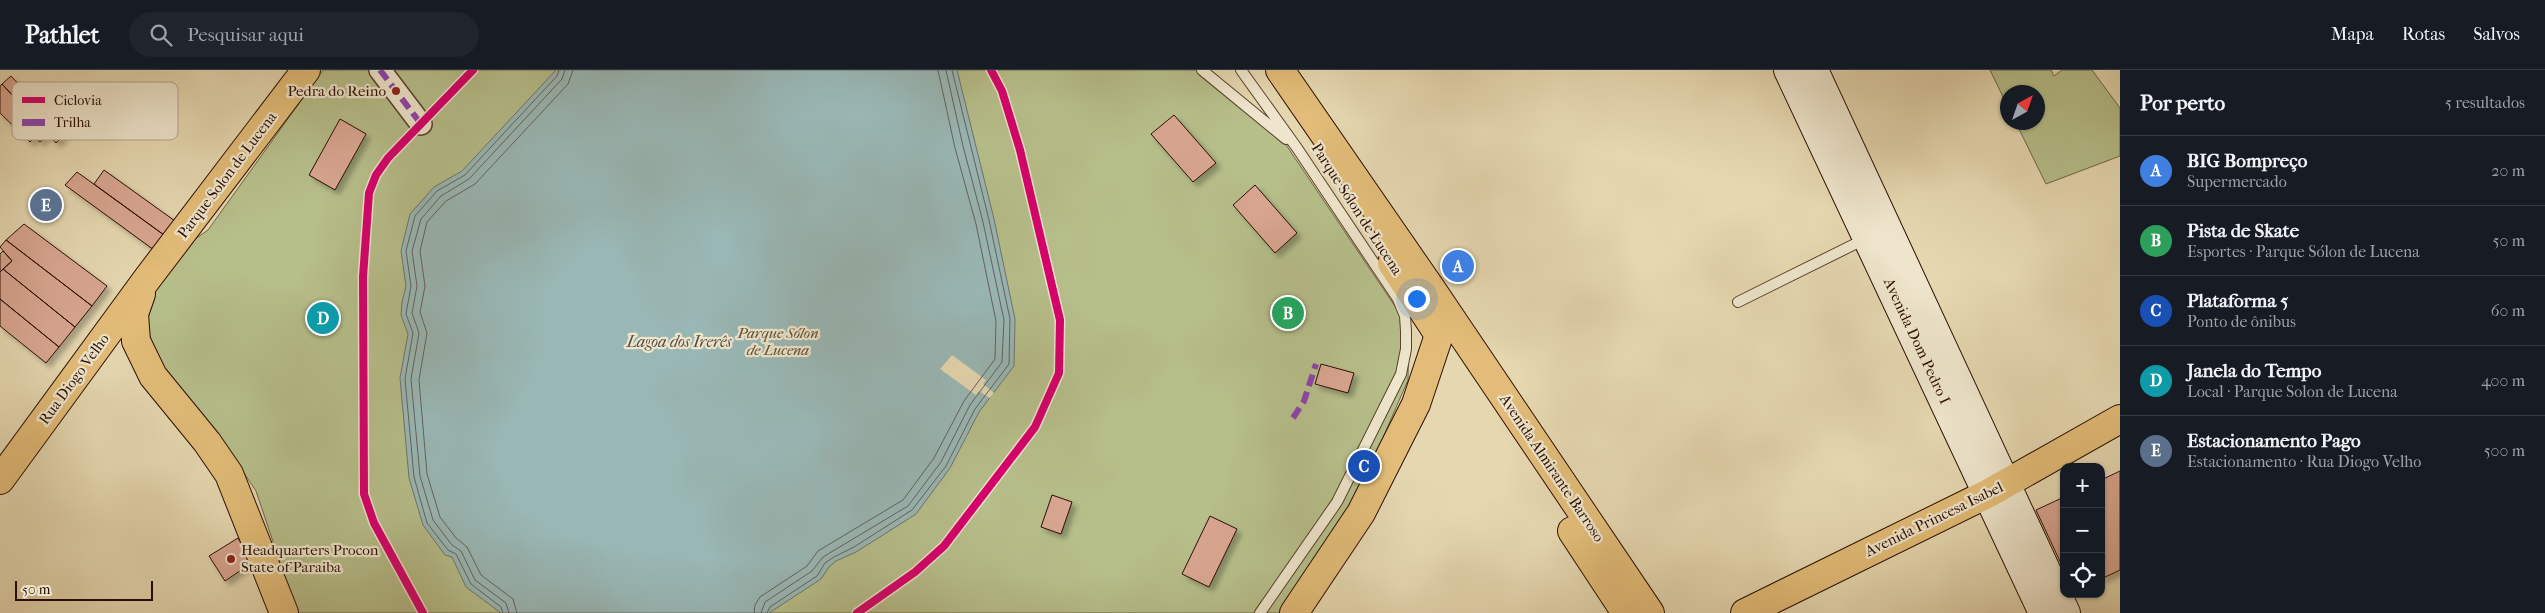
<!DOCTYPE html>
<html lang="pt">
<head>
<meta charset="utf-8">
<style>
  :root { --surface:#171b24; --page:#20242c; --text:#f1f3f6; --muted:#9ea1a6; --line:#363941; --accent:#d93025 }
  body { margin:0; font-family:"IM FELL French Canon",serif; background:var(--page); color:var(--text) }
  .controls { position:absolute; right:15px; bottom:15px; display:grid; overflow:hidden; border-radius:10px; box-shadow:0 1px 4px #0004 }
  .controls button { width:45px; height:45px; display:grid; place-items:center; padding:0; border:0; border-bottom:1px solid var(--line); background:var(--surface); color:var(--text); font:25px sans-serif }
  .compass { position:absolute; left:2000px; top:15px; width:45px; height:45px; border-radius:50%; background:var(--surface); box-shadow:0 1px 4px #0004; rotate:40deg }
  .scale { position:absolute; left:15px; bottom:12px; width:138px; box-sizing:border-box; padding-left:5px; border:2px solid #2c0e02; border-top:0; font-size:14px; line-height:18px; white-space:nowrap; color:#2c0e02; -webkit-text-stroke:4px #eee5cc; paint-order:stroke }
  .you { position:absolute; left:1416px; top:228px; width:18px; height:18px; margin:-12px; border:4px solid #fff; border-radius:50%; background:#1a73e8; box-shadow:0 0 0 8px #1a73e833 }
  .badge { display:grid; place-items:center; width:32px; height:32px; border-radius:50%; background:var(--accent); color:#fff; font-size:16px; font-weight:700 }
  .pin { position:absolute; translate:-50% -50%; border:2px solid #fff; box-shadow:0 1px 5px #0006 }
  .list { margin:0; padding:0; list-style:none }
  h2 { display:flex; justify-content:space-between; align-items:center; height:65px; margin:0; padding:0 20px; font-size:21px }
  h2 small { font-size:16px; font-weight:400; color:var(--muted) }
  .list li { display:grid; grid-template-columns:32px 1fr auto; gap:15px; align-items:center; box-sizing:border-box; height:70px; padding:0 20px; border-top:1px solid var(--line) }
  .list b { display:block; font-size:19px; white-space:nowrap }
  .list p { margin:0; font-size:16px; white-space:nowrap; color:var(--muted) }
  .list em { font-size:16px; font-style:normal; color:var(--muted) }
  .icon { flex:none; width:28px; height:28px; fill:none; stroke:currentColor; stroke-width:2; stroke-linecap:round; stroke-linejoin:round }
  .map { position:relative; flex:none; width:2120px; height:543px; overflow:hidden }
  header { display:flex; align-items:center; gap:30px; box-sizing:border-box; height:70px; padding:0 25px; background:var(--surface); border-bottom:1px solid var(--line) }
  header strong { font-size:24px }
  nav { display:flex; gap:28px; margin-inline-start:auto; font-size:18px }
  .search { width:350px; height:45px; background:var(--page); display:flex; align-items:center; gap:12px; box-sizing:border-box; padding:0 18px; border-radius:28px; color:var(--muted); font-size:19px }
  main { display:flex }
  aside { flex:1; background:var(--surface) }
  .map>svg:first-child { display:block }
  .green { fill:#b6be8a; stroke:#716646 }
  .water { fill:#99b7b5; stroke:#6d736d }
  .pier { fill:#e5d7b0 }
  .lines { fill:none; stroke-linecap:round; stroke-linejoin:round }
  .shore { stroke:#62625c; stroke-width:1 }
  .building { fill:#d8a590; stroke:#2c0e02; filter:url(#shadow) }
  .lane-casing { stroke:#5a402e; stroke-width:12 }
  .street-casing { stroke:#5a402e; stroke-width:24 }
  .secondary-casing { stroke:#2c0e02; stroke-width:30 }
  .primary-casing { stroke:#2c0e02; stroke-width:30 }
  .lane { stroke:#eee5cc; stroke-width:10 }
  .street { stroke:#eee5cc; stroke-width:21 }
  .secondary { stroke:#eee5cc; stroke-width:28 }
  .primary { stroke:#e2bc78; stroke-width:28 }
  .quiet { stroke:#8e44ad; stroke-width:6; stroke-dasharray:12 6; stroke-linecap:butt }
  .cycleway-casing { stroke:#eee5cc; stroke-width:11 }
  .cycleway { stroke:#d6006c; stroke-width:8 }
  .poi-dot { fill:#8f2418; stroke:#eee5cc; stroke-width:2 }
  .labels { text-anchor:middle; stroke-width:4.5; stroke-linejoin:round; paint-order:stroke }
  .poi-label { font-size:15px; fill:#2c0e02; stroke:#eee5cc; text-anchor:end }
  .street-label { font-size:15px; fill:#2c0e02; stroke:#eee5cc }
  .park-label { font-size:15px; font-style:italic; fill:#5c4c32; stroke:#eee5cc }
  .water-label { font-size:16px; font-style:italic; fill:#524941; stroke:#eee5cc }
  .key { fill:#eee5cc; stroke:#b4a48f; stroke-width:1 }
  .key-label { font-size:14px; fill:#2c0e02 }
</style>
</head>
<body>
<header>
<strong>Pathlet</strong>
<div class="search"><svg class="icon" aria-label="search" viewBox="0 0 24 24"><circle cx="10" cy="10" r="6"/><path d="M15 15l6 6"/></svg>Pesquisar aqui</div>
<nav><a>Mapa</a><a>Rotas</a><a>Salvos</a></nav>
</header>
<main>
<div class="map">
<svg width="2120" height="543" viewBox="0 0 2120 543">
  <defs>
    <filter id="shadow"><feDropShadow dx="4.5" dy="4.5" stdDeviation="2.5" flood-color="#0004"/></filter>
  </defs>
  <rect width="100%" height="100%" fill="#e5d7b0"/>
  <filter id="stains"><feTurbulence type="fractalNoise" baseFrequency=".004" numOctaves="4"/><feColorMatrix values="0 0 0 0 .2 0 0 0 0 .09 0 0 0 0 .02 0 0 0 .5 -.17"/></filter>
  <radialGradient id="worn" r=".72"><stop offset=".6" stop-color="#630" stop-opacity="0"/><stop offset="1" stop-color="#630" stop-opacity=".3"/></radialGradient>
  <path class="green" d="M323,0h873l78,57 135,200 -1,53 -59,136 -67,97h-985l-41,-122 -43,-64 -26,-31 -22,-19 -18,-49 5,-36 21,-30 22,-23 13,-9z
    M1990,0h61l3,6 8,-6h30l28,38v48l-74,28 -30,-61 22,-1v-30h-30l-1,13z"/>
  <path class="water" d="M556,0h401l37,149 21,100 -1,47 -35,46 -29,56 -34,46 -60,38 -20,9 -7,6 -8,12 -52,34h-268l-35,-26 -14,-30 -7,-2 -22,-30 -14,-47 -9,-100 8,-44 -7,-19 1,-13 4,-16 -5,-35 9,-37 24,-27 28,-16z"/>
  <path class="pier" d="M952,285l34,25 -3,4 11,9 -4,5 -11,-7 -3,4 -36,-26z"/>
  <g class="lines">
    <path class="shore" d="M503,543l-2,-6 -30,-23 -15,-30 -8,-4 -21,-27 -13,-46 -9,-98 8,-46 -7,-19 5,-28 -5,-35 9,-35 22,-25 28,-16 92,-99 2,-6
      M509,543l-3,-10 -31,-23 -14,-29 -9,-6 -19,-25 -13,-44 -9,-97 8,-46 -7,-20 5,-27 -5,-35 9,-32 20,-23 28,-17 93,-100 3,-9
      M517,543l-4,-14 -32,-24 -14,-28 -11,-9 -16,-21 -13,-43 -8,-94 8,-47 -7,-21 5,-26 -5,-35 7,-29 19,-21 29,-17 93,-100 5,-14
      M754,543l1,-8 5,-8 47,-31 11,-15 85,-51 31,-42 30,-57 31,-42 1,-38 -20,-97 -21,-76 -17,-78
      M761,543l4,-11 47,-31 11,-14 85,-51 33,-44 29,-57 32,-43 2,-42 -21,-98 -20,-76 -17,-76
      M767,543l3,-6 47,-31 8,-13 9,-6 20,-10 58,-37 34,-44 29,-57 34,-45 1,-45 -21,-99 -37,-150"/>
  </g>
  <path class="building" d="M11,6l54,58 -9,9 -54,-59z
    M2,14l46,50 -8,8 -5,-5 -5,5 -30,-29v-27z
    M1174,45l42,48 -23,19 -42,-48z
    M340,49l26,15 -31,56 -26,-15z
    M104,100l71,51 -11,14 -70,-51z
    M77,102l87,63 -10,15 -89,-65z
    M1255,115l42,48 -22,20 -42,-48z
    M24,154l83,62 -15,20 -86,-66z
    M6,170l86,66 -17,21 -72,-58 9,-8 -12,-14z
    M3,181l9,10 -12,11v-18z
    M3,199l72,58 -16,20 -59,-48v-27z
    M0,229l59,48 -13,16 -46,-37z
    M1321,294l33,9 -6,20 -33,-9z
    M2120,401v99l-19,9v-99z
    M1052,425l20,7 -11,32 -20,-7z
    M2064,427v73l-28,-60z
    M1210,446l27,13 -28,58 -27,-13z
    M238,468l15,24 -28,19 -16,-25z"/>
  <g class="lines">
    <defs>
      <path id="lane" d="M1202,0l84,69
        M1241,0l56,78 101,151 7,17 1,15v18l-5,25 -64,128 -77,111
        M1738,232l129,-64"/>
      <path id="street" d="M380,0l41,54"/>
      <path id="secondary" d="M1788,0l255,543
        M1814,0l252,543"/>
      <path id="primary" d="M1280,0l150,217 220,326
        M141,224l-7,20 2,27 17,35 54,66 22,32 55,139
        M0,410l147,-201 159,-209
        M1572,461l54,82
        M1294,543l67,-100 55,-109 23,-69 -47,-72
        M1745,543l244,-120 131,-74"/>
    </defs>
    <use href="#lane" class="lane-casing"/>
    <use href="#street" class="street-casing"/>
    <use href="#secondary" class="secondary-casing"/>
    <use href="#primary" class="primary-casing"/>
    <use href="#lane" class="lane"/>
    <use href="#street" class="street"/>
    <use href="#secondary" class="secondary"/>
    <use href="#primary" class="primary"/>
    <path class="quiet" d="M380,0l41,54
      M1293,348l11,-17 12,-37"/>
    <defs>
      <path id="cycleway" d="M423,543l-49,-90 -10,-29 -1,-217 6,-84 7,-18 12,-17 85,-88
        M857,543l58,-41 29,-26 91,-119 24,-54 1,-53 -40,-170 -18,-59 -11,-21"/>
    </defs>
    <use href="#cycleway" class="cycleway-casing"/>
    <use href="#cycleway" class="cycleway"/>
  </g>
  <g class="poi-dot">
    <circle cx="396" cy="21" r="5"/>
    <circle cx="231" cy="489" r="5"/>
  </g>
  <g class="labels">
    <g class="poi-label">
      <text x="386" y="26">Pedra do Reino</text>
      <text x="241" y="485" text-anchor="start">Headquarters Procon<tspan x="241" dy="17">State of Paraiba</tspan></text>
    </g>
    <g class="street-label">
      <text transform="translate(227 105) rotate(-53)" y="5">Parque Solon de Lucena</text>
      <text transform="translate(1357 139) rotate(57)" y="5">Parque Sólon de Lucena</text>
      <text transform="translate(1917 271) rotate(65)" y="5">Avenida Dom Pedro I</text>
      <text transform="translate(74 309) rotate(-54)" y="5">Rua Diogo Velho</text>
      <text transform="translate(1552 398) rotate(56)" y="5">Avenida Almirante Barroso</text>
      <text transform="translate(1934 449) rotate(-26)" y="5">Avenida Princesa Isabel</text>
    </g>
    <g class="park-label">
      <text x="778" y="268">Parque Sólon<tspan x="778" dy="17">de Lucena</tspan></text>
    </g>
    <g class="water-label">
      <text x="679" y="277">Lagoa dos Irerês</text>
    </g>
  </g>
  <rect x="12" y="12" width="166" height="58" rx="8" class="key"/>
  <rect x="22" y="27" width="23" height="6" fill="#d6006c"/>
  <rect x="22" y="49" width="23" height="7" fill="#8e44ad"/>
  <g class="key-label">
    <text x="54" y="35">Ciclovia</text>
    <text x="54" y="57">Trilha</text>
  </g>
  <rect width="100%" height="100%" filter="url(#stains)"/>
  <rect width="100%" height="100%" fill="url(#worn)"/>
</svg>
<div class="controls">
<button>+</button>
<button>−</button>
<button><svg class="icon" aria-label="locate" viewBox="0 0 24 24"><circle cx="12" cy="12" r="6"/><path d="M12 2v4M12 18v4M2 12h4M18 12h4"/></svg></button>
</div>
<svg class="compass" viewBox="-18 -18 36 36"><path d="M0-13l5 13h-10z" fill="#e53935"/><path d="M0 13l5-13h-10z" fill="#9ea1a6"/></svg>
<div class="scale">50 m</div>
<div class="you"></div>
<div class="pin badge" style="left:1458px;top:196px;background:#3f7fe0">A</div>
<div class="pin badge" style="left:1288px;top:243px;background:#2e9e5b">B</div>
<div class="pin badge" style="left:1364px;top:396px;background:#1a4fb4">C</div>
<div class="pin badge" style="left:323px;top:248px;background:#0f9aa8">D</div>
<div class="pin badge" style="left:46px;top:135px;background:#5c6f8a">E</div>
</div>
<aside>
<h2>Por perto<small>5 resultados</small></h2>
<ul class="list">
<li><span class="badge" style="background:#3f7fe0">A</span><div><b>BIG Bompreço</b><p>Supermercado</p></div><em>20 m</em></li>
<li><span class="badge" style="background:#2e9e5b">B</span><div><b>Pista de Skate</b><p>Esportes · Parque Sólon de Lucena</p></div><em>50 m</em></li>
<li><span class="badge" style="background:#1a4fb4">C</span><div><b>Plataforma 5</b><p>Ponto de ônibus</p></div><em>60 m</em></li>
<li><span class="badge" style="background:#0f9aa8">D</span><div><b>Janela do Tempo</b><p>Local · Parque Solon de Lucena</p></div><em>400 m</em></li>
<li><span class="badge" style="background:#5c6f8a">E</span><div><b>Estacionamento Pago</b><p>Estacionamento · Rua Diogo Velho</p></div><em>500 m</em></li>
</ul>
</aside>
</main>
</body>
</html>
